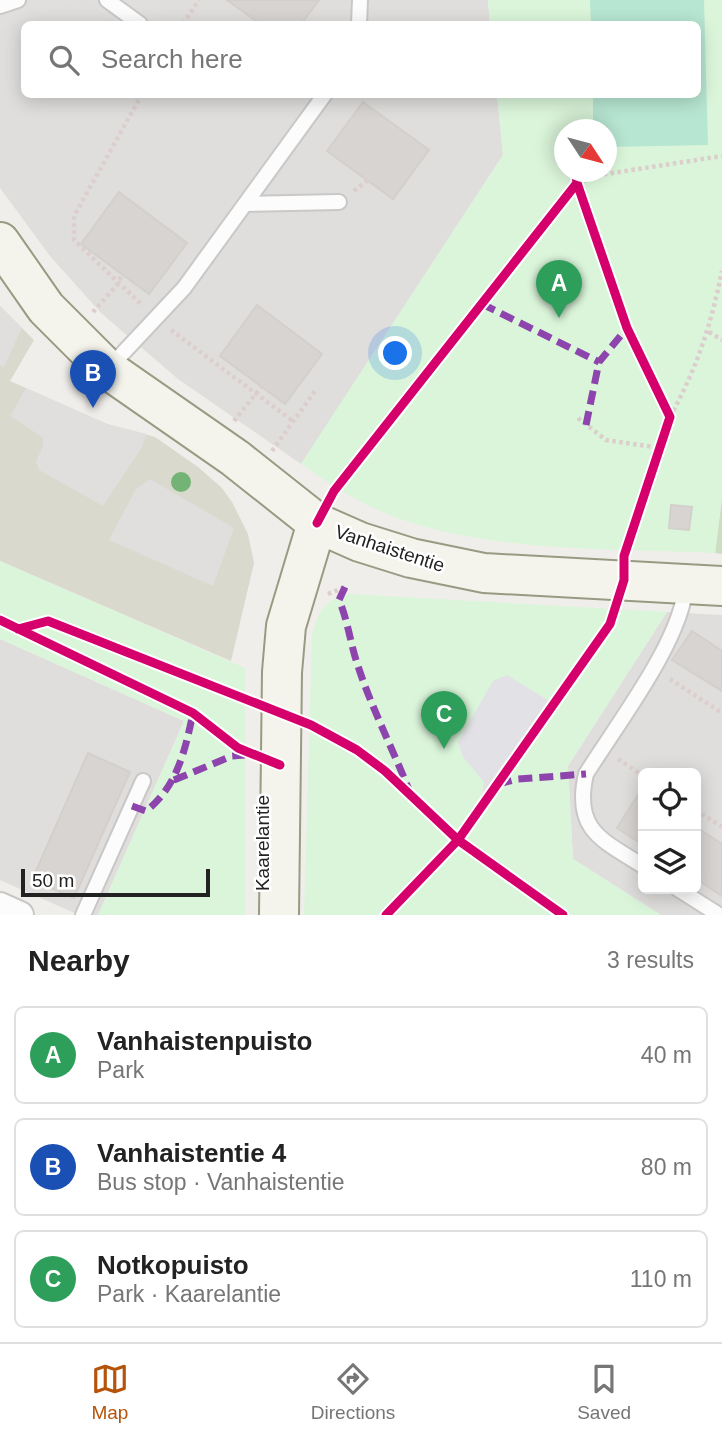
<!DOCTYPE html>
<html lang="en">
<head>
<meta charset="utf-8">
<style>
  :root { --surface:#fff; --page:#f6f6f6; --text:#222; --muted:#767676; --line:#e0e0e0; --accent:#b45309 }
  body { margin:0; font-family:Arial,sans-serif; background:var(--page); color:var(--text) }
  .controls { position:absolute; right:21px; bottom:21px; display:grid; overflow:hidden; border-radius:10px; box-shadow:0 4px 18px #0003 }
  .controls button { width:63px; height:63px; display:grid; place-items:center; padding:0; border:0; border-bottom:2px solid var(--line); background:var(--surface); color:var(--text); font:35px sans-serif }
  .compass { position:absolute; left:554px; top:119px; width:63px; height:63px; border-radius:50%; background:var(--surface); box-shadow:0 4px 18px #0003; rotate:126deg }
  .scale { position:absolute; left:21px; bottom:18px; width:189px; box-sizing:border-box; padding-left:7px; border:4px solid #222; border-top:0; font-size:19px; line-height:24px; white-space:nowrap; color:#222; -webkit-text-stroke:5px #fff; paint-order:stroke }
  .you { position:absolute; left:396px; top:354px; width:24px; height:24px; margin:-18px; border:5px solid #fff; border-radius:50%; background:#1a73e8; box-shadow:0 0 0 10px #1a73e833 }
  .badge { display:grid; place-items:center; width:46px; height:46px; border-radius:50%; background:var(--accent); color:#fff; font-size:23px; font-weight:700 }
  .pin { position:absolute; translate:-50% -58px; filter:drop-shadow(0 2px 4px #0008) }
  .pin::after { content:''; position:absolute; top:37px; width:24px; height:21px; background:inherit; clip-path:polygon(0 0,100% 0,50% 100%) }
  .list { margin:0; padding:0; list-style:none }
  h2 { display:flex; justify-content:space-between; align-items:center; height:91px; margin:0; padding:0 28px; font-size:30px }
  h2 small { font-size:23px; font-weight:400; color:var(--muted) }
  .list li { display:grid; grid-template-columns:46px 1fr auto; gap:21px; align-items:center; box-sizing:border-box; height:98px; margin:0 14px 14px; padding:0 14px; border:2px solid var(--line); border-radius:10px }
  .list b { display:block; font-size:26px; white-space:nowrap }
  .list p { margin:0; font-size:23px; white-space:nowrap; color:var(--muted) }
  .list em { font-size:23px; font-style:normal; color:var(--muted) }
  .icon { flex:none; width:38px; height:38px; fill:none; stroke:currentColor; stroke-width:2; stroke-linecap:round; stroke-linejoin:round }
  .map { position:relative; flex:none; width:722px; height:915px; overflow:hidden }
  .search { position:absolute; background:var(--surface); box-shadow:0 4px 18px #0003; left:21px; right:21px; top:21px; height:77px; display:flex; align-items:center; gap:18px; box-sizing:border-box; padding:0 24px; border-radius:10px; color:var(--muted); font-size:26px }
  .sheet { height:427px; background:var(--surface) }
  nav { display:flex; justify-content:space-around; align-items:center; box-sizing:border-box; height:98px; border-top:2px solid var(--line); background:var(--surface); font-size:19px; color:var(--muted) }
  nav a { display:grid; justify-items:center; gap:4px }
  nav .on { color:var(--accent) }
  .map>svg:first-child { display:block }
  .residential { fill:#dfdedc; fill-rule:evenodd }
  .construction { fill:#d9d9cd }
  .forest { fill:#cbdec1 }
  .park { fill:#daf5da; fill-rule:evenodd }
  .pitch { fill:#b7e6d2 }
  .parking { fill:#e0dfde }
  .plaza { fill:#e2e1e5 }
  .building { fill:#d7d4d2; stroke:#d3d0cc; stroke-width:2 }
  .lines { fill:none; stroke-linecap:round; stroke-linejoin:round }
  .service-casing { stroke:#c9c8c7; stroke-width:18 }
  .minor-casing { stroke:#c9c8c7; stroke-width:30 }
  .secondary-casing { stroke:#999a82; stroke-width:42 }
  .path { stroke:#dccecd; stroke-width:4.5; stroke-dasharray:3.5 3.5; stroke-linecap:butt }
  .service { stroke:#fdfcfc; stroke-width:14 }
  .minor { stroke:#fdfcfc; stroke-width:26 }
  .secondary { stroke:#f4f4ed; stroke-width:38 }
  .quiet { stroke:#8e44ad; stroke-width:7; stroke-dasharray:14 7; stroke-linecap:butt }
  .cycleway-casing { stroke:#fff; stroke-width:13 }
  .cycleway { stroke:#d6006c; stroke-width:9 }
  .tree { fill:#73b476 }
  .labels { text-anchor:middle; stroke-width:5; stroke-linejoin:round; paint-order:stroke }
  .street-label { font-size:19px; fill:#222; stroke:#fff }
</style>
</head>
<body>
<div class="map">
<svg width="722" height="915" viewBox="0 0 722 915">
  <rect width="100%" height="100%" fill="#f0eeeb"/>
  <path class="residential" d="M0,0h488l2,24h-466v70l473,1 6,60 -202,309 -123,-85 -77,-66 -51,-57 -50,-68z
    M667,612l55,3v300h-61l-88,-56 -5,-93zM643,773h53v116h-53z
    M0,639l184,82 -86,194h-19l-79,-35z"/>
  <path class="construction" d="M0,306l34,34 -24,41 97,43 48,13 43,30 24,21 10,14 16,32 6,29 -23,98 -231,-100z"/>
  <path class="forest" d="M722,497v57l-7,-1z"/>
  <path class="park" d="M488,0h234v497l-7,56c-108,-5 -247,1 -346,-47 -24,-12 -46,-27 -68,-42l202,-309 -6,-60 201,-1v-70h-208zM564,130h42v42h-42z
    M0,561l245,107v247h-147l86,-194 -184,-82z
    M350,594l317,18 -99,154 5,93 88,56h-357l8,-279c7,-26 10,-36 38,-42z"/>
  <path class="pitch" d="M590,0h114l4,145 -101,2 -1,-17 -13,-1v-34l105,-1v-70h-107z"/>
  <path class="parking" d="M18,0h63l-81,29v-23z
    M90,0h58l16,12 -9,12h-37l-32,-23z
    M0,306l22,22 -18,39 -4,-2z
    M26,388l81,36 40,10 -6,15 -38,57 -64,-36 -3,-9 7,-14v-9l-33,-22z
    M150,479l84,49 -21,58 -104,-46 27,-51z"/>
  <path class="plaza" d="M507,675l47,29 -66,94 -6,-4 2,-12 -21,-25 -5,-15 35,-61z"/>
  <path class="building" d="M227,0h92l-18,24h-41z
    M363,102l66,48 -36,49 -66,-48z
    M119,192l68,51 -38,51 -68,-50z
    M257,305l65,49 -37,50 -65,-48z
    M671,505l21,2 -3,23 -20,-2z
    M692,631l30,20v40l-50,-31z
    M88,753l42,19 -56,126 -42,-18z
    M643,787v58l-26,-17z
    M696,827l26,17v52l-26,-17z"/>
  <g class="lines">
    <defs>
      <path id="service" d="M107,0l33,24
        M0,6l18,-6
        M359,24l1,-24
        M246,204l93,-2
        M108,369l76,-81 141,-194
        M643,866c-41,-26 -70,-36 -57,-92 31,-50 95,-132 100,-189
        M678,889l41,26
        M83,915l60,-134"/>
      <path id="minor" d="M0,906l20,9"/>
      <path id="secondary" d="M0,242l46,66 61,61 128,89 82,65 43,19 51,16 73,15 238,13
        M279,915l3,-243 4,-46 31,-103"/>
    </defs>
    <use href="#service" class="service-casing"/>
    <use href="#minor" class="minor-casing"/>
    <use href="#secondary" class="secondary-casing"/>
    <path class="path" d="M183,24l16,-24
      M142,94l-68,122v24l69,66
      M577,183l29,-9 116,-18
      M354,191l14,-11
      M93,312l25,-28 4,-10
      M171,330l123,92
      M709,332l13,8
      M670,417c28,-52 40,-89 52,-146
      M578,418l28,22 54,8
      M234,421l28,-35
      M272,451l43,-60
      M328,594l17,-7
      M670,679l52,34
      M618,759l25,17
      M696,810l26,17"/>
    <use href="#service" class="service"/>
    <use href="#minor" class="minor"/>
    <use href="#secondary" class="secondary"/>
    <path class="quiet" d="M482,304l117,58
      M586,425l13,-63 28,-34
      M345,587l-6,13c9,21 11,42 18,63 14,44 35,84 52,127
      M174,780l58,-24 13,-1
      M498,784l20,-5 68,-5
      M132,806l14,5c31,-24 39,-60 47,-98"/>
    <defs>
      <path id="cycleway" d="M317,523l17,-32 243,-308 -1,-9
        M0,620l193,93 45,35 42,17
        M18,629l30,-8 263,104 46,25 28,21 73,69 105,75
        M386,915l72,-75 152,-216 14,-44v-24l46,-139 -43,-89 -50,-145"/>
    </defs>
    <use href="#cycleway" class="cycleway-casing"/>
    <use href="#cycleway" class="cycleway"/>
  </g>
  <circle class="tree" cx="181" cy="482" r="10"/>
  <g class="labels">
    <g class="street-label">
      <text transform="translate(390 548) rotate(18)" y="7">Vanhaistentie</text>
      <text transform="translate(262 843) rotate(-90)" y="7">Kaarelantie</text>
    </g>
  </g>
</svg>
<div class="controls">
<button><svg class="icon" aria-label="locate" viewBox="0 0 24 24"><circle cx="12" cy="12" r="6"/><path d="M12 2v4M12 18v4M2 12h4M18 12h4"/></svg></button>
<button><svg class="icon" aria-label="layers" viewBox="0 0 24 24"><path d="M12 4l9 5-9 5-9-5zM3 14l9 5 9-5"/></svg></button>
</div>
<svg class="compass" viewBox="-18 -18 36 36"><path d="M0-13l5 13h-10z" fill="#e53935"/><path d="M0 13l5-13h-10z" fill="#767676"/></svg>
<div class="scale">50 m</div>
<div class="you"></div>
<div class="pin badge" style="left:559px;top:318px;background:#2e9e5b">A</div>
<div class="pin badge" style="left:93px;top:408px;background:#1a4fb4">B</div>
<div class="pin badge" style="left:444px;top:749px;background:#2e9e5b">C</div>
<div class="search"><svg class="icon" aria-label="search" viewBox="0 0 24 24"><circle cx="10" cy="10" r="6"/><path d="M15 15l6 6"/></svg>Search here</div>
</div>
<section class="sheet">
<h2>Nearby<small>3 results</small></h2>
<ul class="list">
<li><span class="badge" style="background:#2e9e5b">A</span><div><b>Vanhaistenpuisto</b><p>Park</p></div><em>40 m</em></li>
<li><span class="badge" style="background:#1a4fb4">B</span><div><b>Vanhaistentie 4</b><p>Bus stop · Vanhaistentie</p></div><em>80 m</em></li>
<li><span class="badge" style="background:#2e9e5b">C</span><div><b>Notkopuisto</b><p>Park · Kaarelantie</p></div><em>110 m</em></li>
</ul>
</section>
<nav>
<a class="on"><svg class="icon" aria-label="map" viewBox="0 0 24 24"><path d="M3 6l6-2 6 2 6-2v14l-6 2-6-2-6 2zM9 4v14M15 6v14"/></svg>Map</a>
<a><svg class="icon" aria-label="directions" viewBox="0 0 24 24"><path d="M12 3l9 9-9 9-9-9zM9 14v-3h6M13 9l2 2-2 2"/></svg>Directions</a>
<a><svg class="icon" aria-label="saved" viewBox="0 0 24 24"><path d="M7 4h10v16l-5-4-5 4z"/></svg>Saved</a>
</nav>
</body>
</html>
